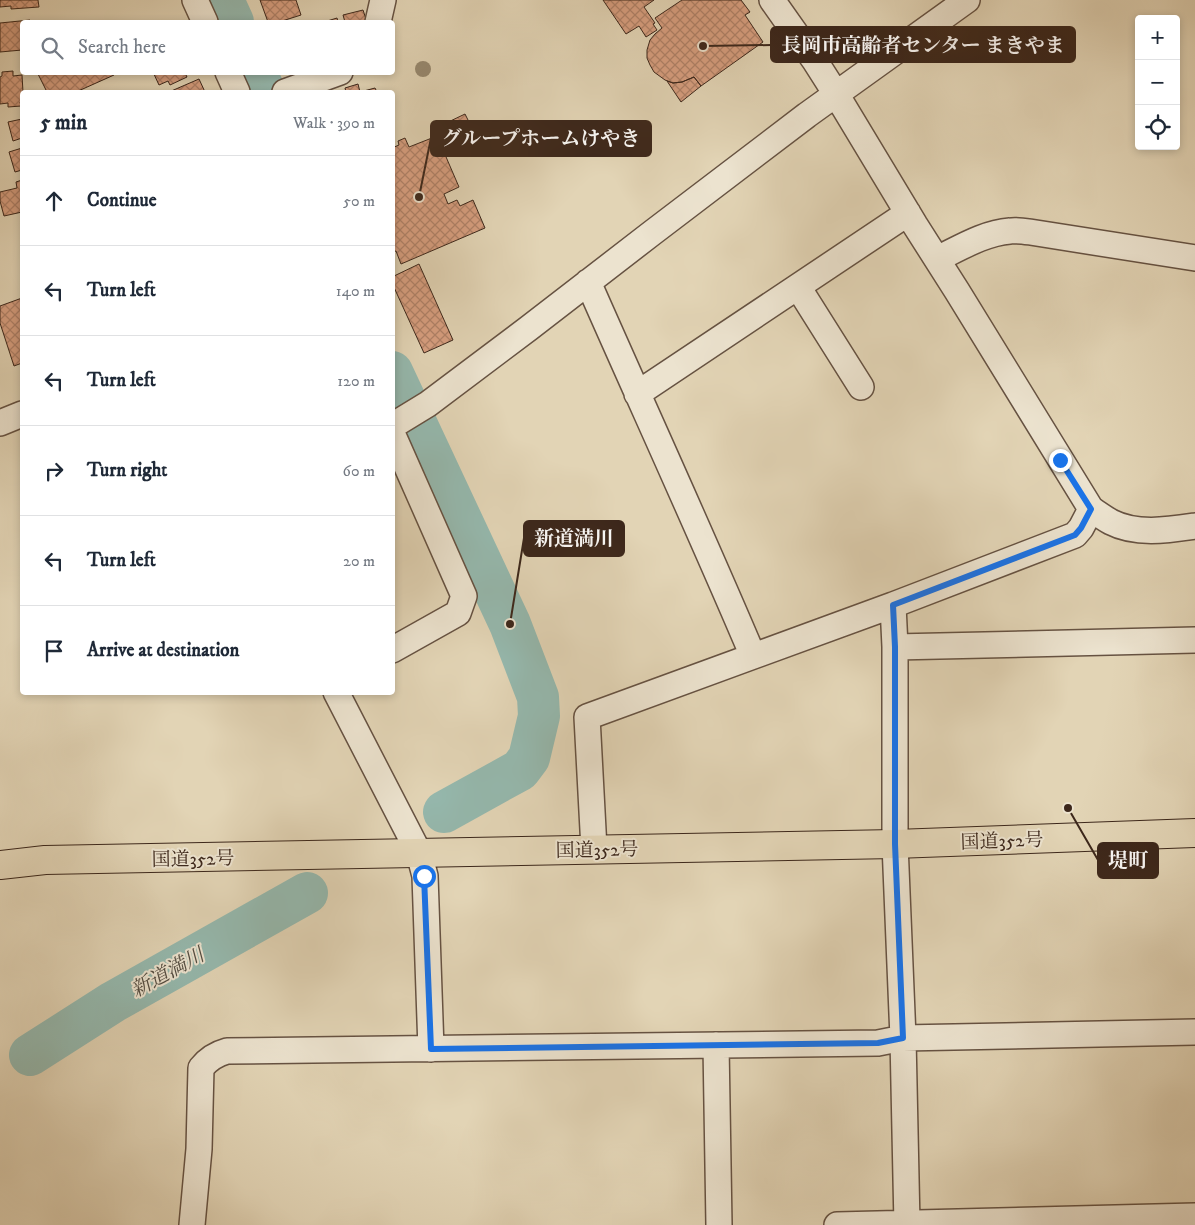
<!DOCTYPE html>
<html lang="en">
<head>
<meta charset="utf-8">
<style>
  :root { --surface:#fff; --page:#f6f6f7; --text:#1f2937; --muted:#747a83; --line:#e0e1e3 }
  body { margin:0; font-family:"IM FELL DW Pica","Noto Serif JP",serif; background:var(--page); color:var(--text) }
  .controls { position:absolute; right:15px; top:15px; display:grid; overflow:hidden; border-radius:5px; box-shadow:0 2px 8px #0003 }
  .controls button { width:45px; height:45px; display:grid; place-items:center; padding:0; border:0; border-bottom:1px solid var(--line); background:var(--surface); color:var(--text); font:25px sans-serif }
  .stop { position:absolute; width:15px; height:15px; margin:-11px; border:4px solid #1a73e8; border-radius:50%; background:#fff }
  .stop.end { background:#1a73e8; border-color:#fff; box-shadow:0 1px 5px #0008 }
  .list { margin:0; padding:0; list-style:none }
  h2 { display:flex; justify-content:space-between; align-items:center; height:65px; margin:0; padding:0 20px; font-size:21px }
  h2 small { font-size:16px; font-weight:400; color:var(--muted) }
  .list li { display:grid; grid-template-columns:32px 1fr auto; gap:15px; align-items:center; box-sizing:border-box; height:90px; padding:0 20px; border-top:1px solid var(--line) }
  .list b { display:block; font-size:19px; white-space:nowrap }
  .list em { font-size:16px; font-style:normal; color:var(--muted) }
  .icon { flex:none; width:28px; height:28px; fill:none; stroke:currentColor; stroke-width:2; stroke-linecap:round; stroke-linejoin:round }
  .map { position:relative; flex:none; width:1195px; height:1225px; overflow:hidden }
  .search { position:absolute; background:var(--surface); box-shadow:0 2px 8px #0003; left:20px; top:20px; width:375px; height:55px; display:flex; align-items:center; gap:12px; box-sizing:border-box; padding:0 18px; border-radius:5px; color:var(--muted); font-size:19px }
  .panel { position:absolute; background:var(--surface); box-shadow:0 2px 8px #0003; left:20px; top:90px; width:375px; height:605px; border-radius:5px }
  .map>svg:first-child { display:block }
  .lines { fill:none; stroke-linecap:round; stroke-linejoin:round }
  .river { stroke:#95b8ad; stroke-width:42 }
  .building { fill:url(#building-cross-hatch); stroke:#3c271b }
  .minor-casing { stroke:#665242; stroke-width:28 }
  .trunk-casing { stroke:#3c271b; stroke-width:30 }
  .minor { stroke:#ece3cf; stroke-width:25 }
  .trunk { stroke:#e2d4b5; stroke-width:28 }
  .tree { fill:#978970 }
  .route { stroke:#1a73e8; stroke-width:6 }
  .labels { text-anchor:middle; stroke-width:4; stroke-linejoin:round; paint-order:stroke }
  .street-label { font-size:19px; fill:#3c271b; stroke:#ece3cf }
  .water-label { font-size:20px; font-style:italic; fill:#524b40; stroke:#ece3cf }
  .leader { fill:none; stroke:#3c271b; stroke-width:2 }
  .callout-dot { fill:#3c271b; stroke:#ece3cf; stroke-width:2 }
  .callout { fill:#3c271b; stroke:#3c271b; stroke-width:2 }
  .callout-label { font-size:20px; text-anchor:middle; font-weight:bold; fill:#fff }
</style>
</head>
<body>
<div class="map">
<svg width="1195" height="1225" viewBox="0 0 1195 1225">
  <defs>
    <pattern id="building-cross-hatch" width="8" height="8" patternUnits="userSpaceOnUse" patternTransform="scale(1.25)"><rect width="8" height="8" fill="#d79e7f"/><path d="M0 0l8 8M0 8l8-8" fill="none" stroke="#b08167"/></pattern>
  </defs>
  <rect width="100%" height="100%" fill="#e2d4b5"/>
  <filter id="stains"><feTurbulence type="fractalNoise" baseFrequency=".004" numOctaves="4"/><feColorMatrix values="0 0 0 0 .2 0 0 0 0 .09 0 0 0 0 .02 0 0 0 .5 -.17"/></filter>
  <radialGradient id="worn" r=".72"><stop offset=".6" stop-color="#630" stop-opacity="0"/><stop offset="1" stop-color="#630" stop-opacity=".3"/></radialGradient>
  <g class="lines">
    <path class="river" d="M223,0l10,22
      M256,72l9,20
      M392,372l118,252 28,73 1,19 -10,42 -9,12 -76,42
      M30,1055l83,-53 194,-109"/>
  </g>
  <path class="building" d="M0,0h38l1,7 -28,2v-3l-11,1z
    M260,0h36l5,15 -22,7h-11z
    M603,0h51l-10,7 11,16 -2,1 4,6 -11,7 -7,-11 -13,8z
    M682,0h59l9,12 -5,3 18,27 -62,44 -7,-9 -12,5 -9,1 -8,-3 -11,-8 -4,-7 -3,-7v-8l3,-10 5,-6 7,-6 -7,-10z
    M363,10l4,12h-22l-2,-7z
    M337,18l1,4h-14z
    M30,20v2h-8v28l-22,2v-29z
    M13,71v5l9,-1 1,17 -1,10h-2l1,4 -13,1v-4l-8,1v-27l2,-1v-4z
    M41,72h72l1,3 -38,17h-29l-9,-18z
    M153,72h34l-2,1 2,4 -17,8 -2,-4 -9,4z
    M694,77l7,9 -20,16 -14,-21 6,2 9,-1z
    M199,79l6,13h-36z
    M358,84l2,8 15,-4 2,4h-31l-1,-4z
    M465,114l8,16 -24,11 -7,-16z
    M22,119v19l-9,3 -5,-19z
    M437,136l22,51 -15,7 4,10 9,-4 3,6 13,-6 12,28 -84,36 -5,-13 -4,1v-104l7,-3 -1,-4 7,-3 4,9z
    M22,148v22l-7,2 -6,-20z
    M22,180v32l-18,4 -4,-15v-9l17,-4 -1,-6z
    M419,264l34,76 -29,13 -32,-70v-6z
    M22,298v65l-8,3 -14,-43v-17z"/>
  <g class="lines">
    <defs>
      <path id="minor" d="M195,0l10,22
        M772,0l43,61 21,33 79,131 42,66 134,218c6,4 13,9 20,13 25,13 57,8 84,4
        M378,22l5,-22
        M228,72l9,20
        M285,92l55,-20
        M937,259c23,-11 47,-26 73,-28 6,-1 13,0 20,1l165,26
        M588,282c55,125 112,249 165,374
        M798,287l63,100
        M637,394l271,-181
        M0,423l22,-9
        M392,426l36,-22 101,-76 123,-95 155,-118 160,-115
        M392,433l72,163 -6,17 -66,37
        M895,647l300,-7
        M336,692l83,161 6,23 6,173
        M594,849l-7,-132 306,-112
        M716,1045l3,180
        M192,1225l7,-76 2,-81c7,-9 15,-14 26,-17l651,-8 25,-5 292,-6
        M837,1225l358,-9
        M907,1225l-4,-187 -8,-194v-197l-2,-42 182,-70 6,-7 10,-19"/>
      <path id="trunk" d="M0,865l45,-5 850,-16 300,-11"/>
    </defs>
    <use href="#minor" class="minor-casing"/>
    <use href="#trunk" class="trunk-casing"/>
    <use href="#minor" class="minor"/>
    <use href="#trunk" class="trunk"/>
  </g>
  <circle class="tree" cx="423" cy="69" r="8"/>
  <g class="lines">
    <path class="route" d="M424,876l7,173 447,-6 25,-5 -8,-194v-197l-2,-42 182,-70 6,-7 10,-19 -31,-49"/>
  </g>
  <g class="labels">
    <g class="street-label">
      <text transform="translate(1002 840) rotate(-2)" y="7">国道352号</text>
      <text transform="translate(597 849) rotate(-1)" y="7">国道352号</text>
      <text transform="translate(193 858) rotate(-1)" y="7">国道352号</text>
    </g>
    <g class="water-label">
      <text transform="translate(167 972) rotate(-29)" y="7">新道満川</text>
    </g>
  </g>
  <path class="leader" d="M703 46L771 45M419 197L431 138M510 624L524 538M1068 808L1098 860"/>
  <g class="callout-dot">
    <circle cx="703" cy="46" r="5"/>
    <circle cx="419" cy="197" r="5"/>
    <circle cx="510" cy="624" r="5"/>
    <circle cx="1068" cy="808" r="5"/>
  </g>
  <g class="callout">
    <rect x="771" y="27" width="304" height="35" rx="5"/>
    <rect x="431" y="121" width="220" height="35" rx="5"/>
    <rect x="524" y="521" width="100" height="35" rx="5"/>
    <rect x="1098" y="843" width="60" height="35" rx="5"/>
  </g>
  <g class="callout-label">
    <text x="923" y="52">長岡市高齢者センター まきやま</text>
    <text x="541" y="145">グループホームけやき</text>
    <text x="574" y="545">新道満川</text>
    <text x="1128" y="867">堤町</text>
  </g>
  <rect width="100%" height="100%" filter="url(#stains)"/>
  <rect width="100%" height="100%" fill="url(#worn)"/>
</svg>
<div class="controls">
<button>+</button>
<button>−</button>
<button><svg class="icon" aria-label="locate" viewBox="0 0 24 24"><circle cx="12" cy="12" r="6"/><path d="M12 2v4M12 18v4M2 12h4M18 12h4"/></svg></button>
</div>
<div class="stop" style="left:424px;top:876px"></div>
<div class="stop end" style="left:1060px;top:460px"></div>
<div class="search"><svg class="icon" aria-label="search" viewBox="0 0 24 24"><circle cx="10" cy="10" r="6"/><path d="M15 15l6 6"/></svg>Search here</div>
<section class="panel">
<h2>5 min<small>Walk · 390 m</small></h2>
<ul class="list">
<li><svg class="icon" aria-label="ahead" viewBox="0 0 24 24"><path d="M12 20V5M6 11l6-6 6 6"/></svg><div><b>Continue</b></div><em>50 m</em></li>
<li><svg class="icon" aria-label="left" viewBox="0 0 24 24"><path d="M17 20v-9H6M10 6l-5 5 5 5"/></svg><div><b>Turn left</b></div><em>140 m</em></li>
<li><svg class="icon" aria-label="left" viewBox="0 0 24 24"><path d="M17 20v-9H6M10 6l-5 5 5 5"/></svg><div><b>Turn left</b></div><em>120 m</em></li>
<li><svg class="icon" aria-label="right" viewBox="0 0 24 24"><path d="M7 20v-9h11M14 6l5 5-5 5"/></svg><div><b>Turn right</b></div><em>60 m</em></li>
<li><svg class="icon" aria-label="left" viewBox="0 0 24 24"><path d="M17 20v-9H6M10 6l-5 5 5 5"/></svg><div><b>Turn left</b></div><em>20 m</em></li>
<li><svg class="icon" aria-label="arrive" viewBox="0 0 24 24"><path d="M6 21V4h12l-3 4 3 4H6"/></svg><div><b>Arrive at destination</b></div></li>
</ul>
</section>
</div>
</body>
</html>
